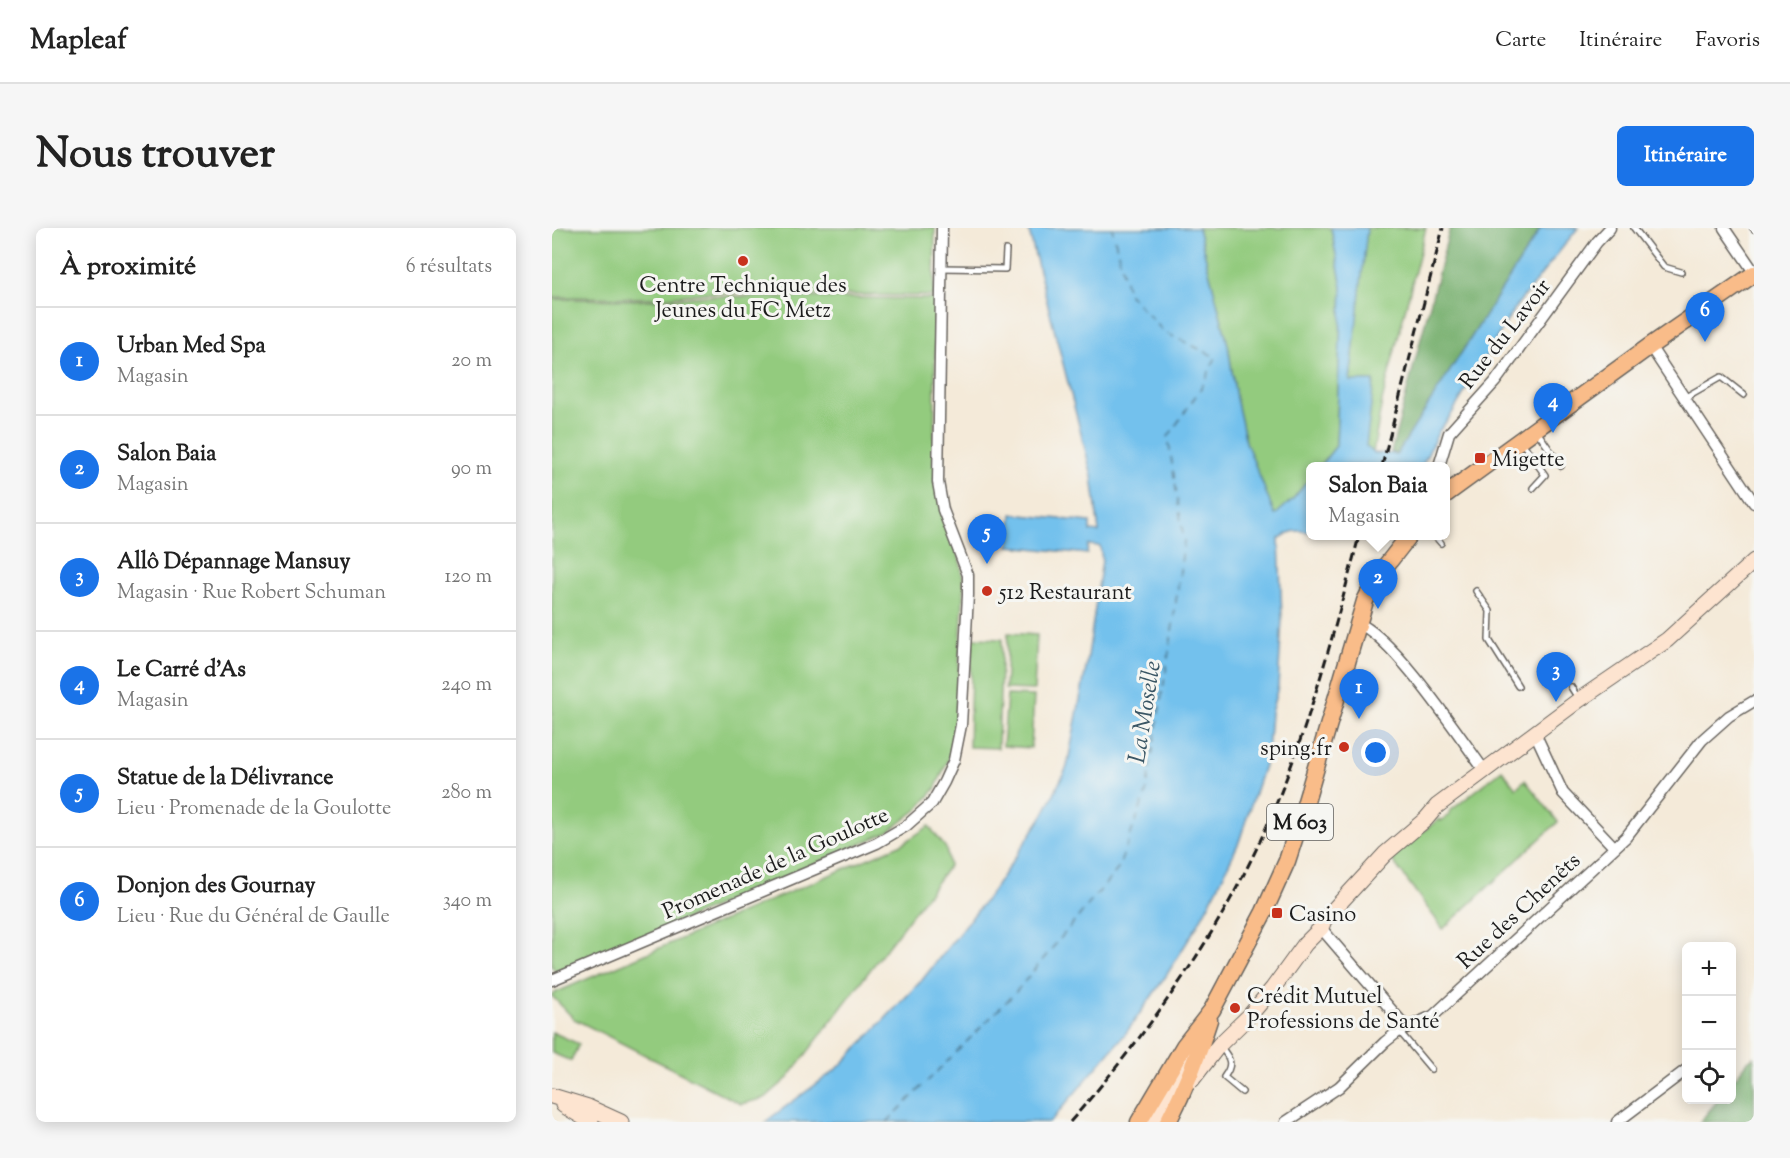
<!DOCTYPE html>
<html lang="fr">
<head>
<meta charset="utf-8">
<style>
  :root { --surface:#fff; --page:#f6f6f6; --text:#222; --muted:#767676; --line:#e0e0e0; --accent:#1a73e8 }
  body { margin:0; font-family:"Sorts Mill Goudy",serif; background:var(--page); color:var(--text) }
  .controls { position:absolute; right:18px; bottom:18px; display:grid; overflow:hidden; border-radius:9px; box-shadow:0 3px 15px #0003 }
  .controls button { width:54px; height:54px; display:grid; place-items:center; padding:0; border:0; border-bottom:2px solid var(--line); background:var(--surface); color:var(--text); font:30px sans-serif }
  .you { position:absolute; left:824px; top:525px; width:21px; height:21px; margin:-15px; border:4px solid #fff; border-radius:50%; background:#1a73e8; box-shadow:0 0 0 9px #1a73e833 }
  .badge { display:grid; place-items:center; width:39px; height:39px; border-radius:50%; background:var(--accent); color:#fff; font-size:20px; font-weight:700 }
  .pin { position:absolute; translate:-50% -50px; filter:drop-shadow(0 2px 3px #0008) }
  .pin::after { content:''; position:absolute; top:32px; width:21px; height:18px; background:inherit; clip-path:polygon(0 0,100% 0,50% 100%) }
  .popup { position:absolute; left:754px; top:234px; width:144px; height:78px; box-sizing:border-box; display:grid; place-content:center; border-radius:9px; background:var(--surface); filter:drop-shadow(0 2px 4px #0005); font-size:20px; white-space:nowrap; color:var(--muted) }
  .popup b { font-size:22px; color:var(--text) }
  .popup::after { content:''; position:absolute; left:50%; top:100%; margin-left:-12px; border:12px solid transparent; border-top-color:var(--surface) }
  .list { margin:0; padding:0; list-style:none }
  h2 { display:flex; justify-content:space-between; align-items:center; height:78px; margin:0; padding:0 24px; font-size:26px }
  h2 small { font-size:20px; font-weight:400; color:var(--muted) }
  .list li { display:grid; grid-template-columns:39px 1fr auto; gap:18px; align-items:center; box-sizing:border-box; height:108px; padding:0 24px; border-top:2px solid var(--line) }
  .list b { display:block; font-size:22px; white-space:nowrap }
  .list p { margin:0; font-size:20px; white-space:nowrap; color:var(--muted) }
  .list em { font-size:20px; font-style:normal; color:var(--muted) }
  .icon { flex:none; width:33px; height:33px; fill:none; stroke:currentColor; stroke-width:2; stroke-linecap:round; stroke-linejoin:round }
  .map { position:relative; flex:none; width:1202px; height:894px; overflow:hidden; border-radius:9px }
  header { display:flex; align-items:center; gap:36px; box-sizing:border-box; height:84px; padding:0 30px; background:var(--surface); border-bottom:2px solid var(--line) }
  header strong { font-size:28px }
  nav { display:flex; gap:33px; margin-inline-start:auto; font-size:21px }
  .intro { display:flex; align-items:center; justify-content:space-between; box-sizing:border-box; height:144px; padding:0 36px }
  h1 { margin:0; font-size:42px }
  .button { padding:15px 27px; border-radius:9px; background:var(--accent); color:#fff; font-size:21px; font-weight:700 }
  main { display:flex; gap:36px; padding:0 36px }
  aside { flex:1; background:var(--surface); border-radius:9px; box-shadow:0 3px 15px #0003 }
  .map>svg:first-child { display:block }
  .green { fill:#93cb7e; stroke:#58744d; stroke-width:1.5 }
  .forest { fill:#76af6d; stroke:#496644; stroke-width:1.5 }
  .water { fill:#73c1ed; stroke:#486e84; stroke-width:1.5 }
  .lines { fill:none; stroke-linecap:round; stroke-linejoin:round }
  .ferry { stroke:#3a5665; stroke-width:1.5; stroke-dasharray:8 6; stroke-linecap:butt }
  .lane-casing { stroke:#68645e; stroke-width:8 }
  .street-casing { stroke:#68645e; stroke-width:13 }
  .secondary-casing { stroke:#68645e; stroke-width:17 }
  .primary-casing { stroke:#68645e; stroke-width:19 }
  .lane { stroke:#fff; stroke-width:5 }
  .street { stroke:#fff; stroke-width:10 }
  .secondary { stroke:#fde4d0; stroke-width:15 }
  .primary { stroke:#f9bc89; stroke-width:16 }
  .rail { stroke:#1c1c1c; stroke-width:3; stroke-dasharray:9 4.5; stroke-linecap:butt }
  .poi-dot { fill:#c8321e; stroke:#f6f6f2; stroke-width:2 }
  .labels { text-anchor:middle; stroke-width:6; stroke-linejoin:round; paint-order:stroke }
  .shield { fill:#f6f6f2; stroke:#5d5d5c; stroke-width:1.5 }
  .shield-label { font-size:21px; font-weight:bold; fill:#1c1c1c }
  .poi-label { font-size:22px; fill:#1c1c1c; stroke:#f6f6f2; text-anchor:start }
  .street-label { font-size:22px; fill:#1c1c1c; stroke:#f6f6f2 }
  .water-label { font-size:24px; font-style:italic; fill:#3a5665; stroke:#f6f6f2 }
</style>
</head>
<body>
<header>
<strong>Mapleaf</strong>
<nav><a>Carte</a><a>Itinéraire</a><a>Favoris</a></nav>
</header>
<div class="intro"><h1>Nous trouver</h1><a class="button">Itinéraire</a></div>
<main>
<aside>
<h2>À proximité<small>6 résultats</small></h2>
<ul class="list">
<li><span class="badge">1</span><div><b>Urban Med Spa</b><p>Magasin</p></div><em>20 m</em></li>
<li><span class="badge">2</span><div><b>Salon Baia</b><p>Magasin</p></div><em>90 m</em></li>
<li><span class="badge">3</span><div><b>Allô Dépannage Mansuy</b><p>Magasin · Rue Robert Schuman</p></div><em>120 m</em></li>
<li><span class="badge">4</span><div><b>Le Carré d'As</b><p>Magasin</p></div><em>240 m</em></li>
<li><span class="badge">5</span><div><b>Statue de la Délivrance</b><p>Lieu · Promenade de la Goulotte</p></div><em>280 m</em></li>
<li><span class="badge">6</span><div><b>Donjon des Gournay</b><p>Lieu · Rue du Général de Gaulle</p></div><em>340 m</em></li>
</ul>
</aside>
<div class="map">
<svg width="1202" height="894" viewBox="0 0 1202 894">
  <rect width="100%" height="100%" fill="#f6f6f2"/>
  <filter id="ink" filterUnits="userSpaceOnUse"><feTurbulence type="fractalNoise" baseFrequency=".0167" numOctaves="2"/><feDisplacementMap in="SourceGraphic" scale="12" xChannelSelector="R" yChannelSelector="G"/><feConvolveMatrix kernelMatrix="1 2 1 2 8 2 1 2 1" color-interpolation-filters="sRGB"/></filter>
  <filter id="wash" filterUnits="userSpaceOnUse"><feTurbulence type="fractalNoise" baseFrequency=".008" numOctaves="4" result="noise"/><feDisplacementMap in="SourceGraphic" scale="24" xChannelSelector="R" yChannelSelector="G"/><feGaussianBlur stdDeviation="1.35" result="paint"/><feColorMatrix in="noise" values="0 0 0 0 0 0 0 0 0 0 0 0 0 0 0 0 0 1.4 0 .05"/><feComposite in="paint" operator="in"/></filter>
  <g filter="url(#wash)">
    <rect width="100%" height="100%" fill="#f4ead9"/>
    <path class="green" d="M0,0h383l-1,68 -228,-3 -46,5 -108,-1z
      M646,0h133l11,59 -6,159 -16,20h-10v12l-17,21 -18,17 -29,-74 -10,-44 -8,-53z
      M814,0h60l-44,173 -9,52 -8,-7 9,-65 -24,1z
      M154,68l230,3 -2,162 27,104 3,21 -9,145 -5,25 -15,33 -17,20 -30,23 -127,56 -204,84 -5,-5v-668l110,1z
      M456,405l29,2 -3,55 -29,-1z
      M420,410l30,1 -4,109 -29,-1z
      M455,467l27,1 -3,52 -28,-2z
      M950,542l14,18 9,-8 33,42 -115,107 -53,-72 49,-38 2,2 9,-7 -1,-2z
      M377,598l17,22 3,18 -161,212 -23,20 -24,6 -167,-85 -22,-23v-2l350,-150z
      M0,804l27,12 -8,17 -19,-8z"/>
    <path class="forest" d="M898,0h91l-144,226 -6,-2z
      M1202,829v65h-54l18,-22h14v-18l17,-22z"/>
    <path class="water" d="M476,0h170l30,117 8,53 10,44 29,73 18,-16 17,-21v52l-3,2c-12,-3 -18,0 -28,7l3,80 -4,68 -7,26 -3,40 -29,89 -21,45 -21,39 -31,50 -40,57 -76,89h-285l73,-54 84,-88 70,-88 52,-78 23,-47 20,-104 15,-103 -2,-14 -12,-1 -1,9 -78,-8 3,-32 78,8v9l9,1 -7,-56z
      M779,0h35l1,2 -17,151h24l-8,65 8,7 23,1 144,-226h37l-64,81 -63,106 -12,16 -17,35h-102l16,-20 6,-159z"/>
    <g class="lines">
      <path class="ferry" d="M335,894l128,-129 103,-124 28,-76 25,-154 13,-98 -16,-104 35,-52 13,-28 -52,-25 -36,-39 -16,-65"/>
    </g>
  </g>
  <g filter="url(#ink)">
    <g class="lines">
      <defs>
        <path id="lane" d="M1082,0l30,39 17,5
          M1201,0l1,1
          M389,40l64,1 1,-19
          M1132,170l37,-21 23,18
          M984,202l25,36
          M969,213l24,34 -12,13
          M883,308l6,7
          M924,363l14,20 -1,29 29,46
          M1019,459l7,11
          M847,803l32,38
          M668,818c10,12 14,18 4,31l18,15"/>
        <path id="street" d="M1172,0l30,44
          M1098,118l104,157
          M887,238l10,-33 46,-51 102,-140 13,-14
          M805,395c35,12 103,114 127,147
          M983,505l28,60 51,54
          M769,700l85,99
          M0,752l325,-137 29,-17 26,-23 12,-21 10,-22 7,-35 7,-130v-20l-25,-65 -5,-28 4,-254
          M734,894l53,-35 46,-45 14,-11 34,-15 193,-179 76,-97 27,-24 25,-15
          M1065,894l69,-52"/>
        <path id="secondary" d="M640,852l27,-35 31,-30 23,-27 32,-44 16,-16 3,-8 61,-66 41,-35 11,-13 142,-106 88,-60 87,-79
          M0,868l36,11 33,15
          M11,877l28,17
          M601,894l45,-86"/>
        <path id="primary" d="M894,266l204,-148 104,-72
          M587,894l45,-76 28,-36 52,-98 23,-51 15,-46 63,-214 12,-24 32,-41
          M616,894c17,-33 30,-66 41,-102"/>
      </defs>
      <use href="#lane" class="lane-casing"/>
      <use href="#street" class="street-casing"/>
      <use href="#secondary" class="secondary-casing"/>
      <use href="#primary" class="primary-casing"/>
      <use href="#lane" class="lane"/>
      <use href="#street" class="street"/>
      <use href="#secondary" class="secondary"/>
      <use href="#primary" class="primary"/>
      <path class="rail" d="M830,238l61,-238
        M518,894c69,-79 131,-162 178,-256 51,-101 83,-221 111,-330"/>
    </g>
  </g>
  <g class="poi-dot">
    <circle cx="191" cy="33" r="6"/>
    <rect x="922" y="224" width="12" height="12" rx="3"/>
    <circle cx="435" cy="363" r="6"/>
    <circle cx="792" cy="519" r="6"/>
    <rect x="719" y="679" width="12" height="12" rx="3"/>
    <circle cx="683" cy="780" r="6"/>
  </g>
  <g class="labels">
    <rect class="shield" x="715" y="576" width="66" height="36" rx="4.5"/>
    <g class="shield-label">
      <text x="748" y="601">M 603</text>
    </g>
    <g class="poi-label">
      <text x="191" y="64" text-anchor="middle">Centre Technique des<tspan x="191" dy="25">Jeunes du FC Metz</tspan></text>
      <text x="940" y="238">Migette</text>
      <text x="447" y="371">512 Restaurant</text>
      <text x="780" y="527" text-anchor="end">sping.fr</text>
      <text x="737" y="693">Casino</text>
      <text x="695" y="775">Crédit Mutuel<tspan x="695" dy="25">Professions de Santé</tspan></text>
    </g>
    <g class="street-label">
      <text transform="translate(952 105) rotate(-52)" y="8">Rue du Lavoir</text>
      <text transform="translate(223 634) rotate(-24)" y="8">Promenade de la Goulotte</text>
      <text transform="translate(966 682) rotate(-43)" y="8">Rue des Chenêts</text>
    </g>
    <g class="water-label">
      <text transform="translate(592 484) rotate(-81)" y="8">La Moselle</text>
    </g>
  </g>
</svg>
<div class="controls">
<button>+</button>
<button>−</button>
<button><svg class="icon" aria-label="locate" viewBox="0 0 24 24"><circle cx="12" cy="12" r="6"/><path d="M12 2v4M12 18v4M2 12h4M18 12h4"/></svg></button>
</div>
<div class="you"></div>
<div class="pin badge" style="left:807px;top:491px">1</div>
<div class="pin badge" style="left:826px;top:381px">2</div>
<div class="popup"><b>Salon Baia</b>Magasin</div>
<div class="pin badge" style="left:1004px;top:474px">3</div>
<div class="pin badge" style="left:1001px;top:205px">4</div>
<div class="pin badge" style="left:435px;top:336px">5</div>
<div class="pin badge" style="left:1153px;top:114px">6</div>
</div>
</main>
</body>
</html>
